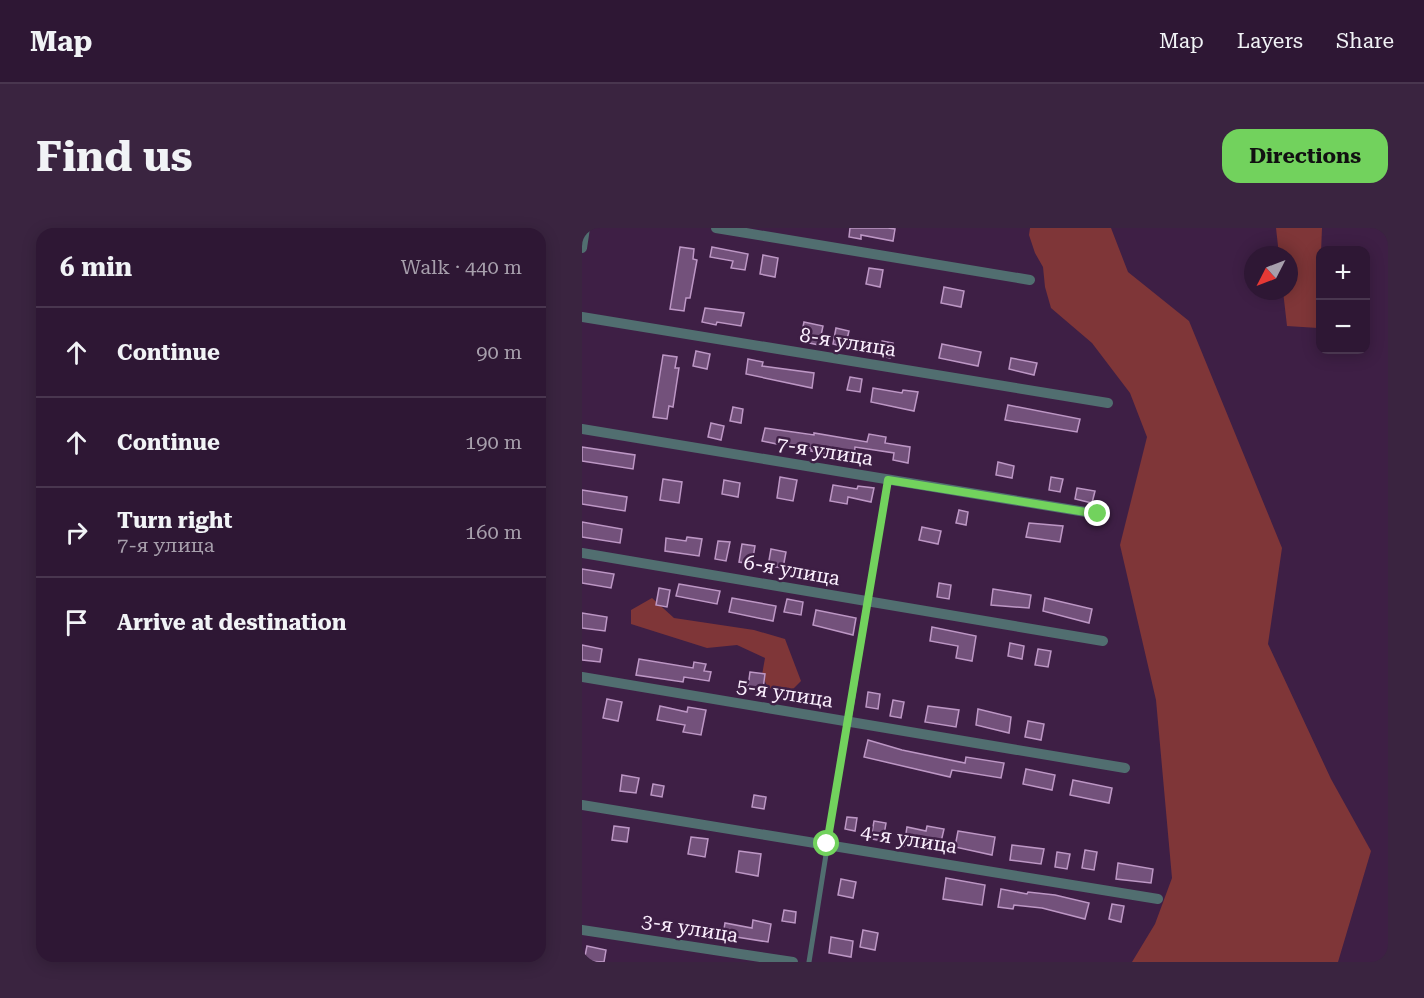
<!DOCTYPE html>
<html lang="en">
<head>
<meta charset="utf-8">
<style>
  :root { --surface:#2e1734; --page:#3a2440; --text:#f1f3f6; --muted:#a79fac; --line:#49364f; --accent:#72d25d }
  body { margin:0; font-family:"Roboto Serif",serif; background:var(--page); color:var(--text) }
  .controls { position:absolute; right:18px; top:18px; display:grid; overflow:hidden; border-radius:12px; box-shadow:0 3px 15px #0003 }
  .controls button { width:54px; height:54px; display:grid; place-items:center; padding:0; border:0; border-bottom:2px solid var(--line); background:var(--surface); color:var(--text); font:30px sans-serif }
  .compass { position:absolute; left:662px; top:18px; width:54px; height:54px; border-radius:50%; background:var(--surface); box-shadow:0 3px 15px #0003; rotate:228deg }
  .stop { position:absolute; width:18px; height:18px; margin:-14px; border:4px solid #72d25d; border-radius:50%; background:#fff }
  .stop.end { background:#72d25d; border-color:#fff; box-shadow:0 2px 6px #0008 }
  .list { margin:0; padding:0; list-style:none }
  h2 { display:flex; justify-content:space-between; align-items:center; height:78px; margin:0; padding:0 24px; font-size:26px }
  h2 small { font-size:20px; font-weight:400; color:var(--muted) }
  .list li { display:grid; grid-template-columns:39px 1fr auto; gap:18px; align-items:center; box-sizing:border-box; height:90px; padding:0 24px; border-top:2px solid var(--line) }
  .list b { display:block; font-size:22px; white-space:nowrap }
  .list p { margin:0; font-size:20px; white-space:nowrap; color:var(--muted) }
  .list em { font-size:20px; font-style:normal; color:var(--muted) }
  .icon { flex:none; width:33px; height:33px; fill:none; stroke:currentColor; stroke-width:2; stroke-linecap:round; stroke-linejoin:round }
  .map { position:relative; flex:none; width:806px; height:734px; overflow:hidden; border-radius:18px }
  header { display:flex; align-items:center; gap:36px; box-sizing:border-box; height:84px; padding:0 30px; background:var(--surface); border-bottom:2px solid var(--line) }
  header strong { font-size:28px }
  nav { display:flex; gap:33px; margin-inline-start:auto; font-size:21px }
  .intro { display:flex; align-items:center; justify-content:space-between; box-sizing:border-box; height:144px; padding:0 36px }
  h1 { margin:0; font-size:42px }
  .button { padding:15px 27px; border-radius:18px; background:var(--accent); color:#111; font-size:21px; font-weight:700 }
  main { display:flex; gap:36px; padding:0 36px }
  aside { flex:1; background:var(--surface); border-radius:18px; box-shadow:0 3px 15px #0003 }
  .map>svg:first-child { display:block }
  .green { fill:#7f3638 }
  .building { fill:#73517b; stroke:#bd97c5; stroke-width:1.5 }
  .lines { fill:none; stroke-linecap:round; stroke-linejoin:round }
  .lane { stroke:#516e70; stroke-width:5 }
  .street { stroke:#516e70; stroke-width:10 }
  .route { stroke:#72d25d; stroke-width:8 }
  .labels { text-anchor:middle; stroke-width:5; stroke-linejoin:round; paint-order:stroke }
  .street-label { font-size:20px; fill:#fbeffe; stroke:#3e1f45 }
</style>
</head>
<body>
<header>
<strong>Map</strong>
<nav><a>Map</a><a>Layers</a><a>Share</a></nav>
</header>
<div class="intro"><h1>Find us</h1><a class="button">Directions</a></div>
<main>
<aside>
<h2>6 min<small>Walk · 440 m</small></h2>
<ul class="list">
<li><svg class="icon" aria-label="ahead" viewBox="0 0 24 24"><path d="M12 20V5M6 11l6-6 6 6"/></svg><div><b>Continue</b></div><em>90 m</em></li>
<li><svg class="icon" aria-label="ahead" viewBox="0 0 24 24"><path d="M12 20V5M6 11l6-6 6 6"/></svg><div><b>Continue</b></div><em>190 m</em></li>
<li><svg class="icon" aria-label="right" viewBox="0 0 24 24"><path d="M7 20v-9h11M14 6l5 5-5 5"/></svg><div><b>Turn right</b><p>7-я улица</p></div><em>160 m</em></li>
<li><svg class="icon" aria-label="arrive" viewBox="0 0 24 24"><path d="M6 21V4h12l-3 4 3 4H6"/></svg><div><b>Arrive at destination</b></div></li>
</ul>
</aside>
<div class="map">
<svg width="806" height="734" viewBox="0 0 806 734">
  <rect width="100%" height="100%" fill="#3e1f45"/>
  <path class="green" d="M448,0h81l17,44 61,49 93,227 -14,96 63,135 40,72 -33,111h-206l23,-38 17,-46 -16,-178 -36,-155 27,-108 -17,-44 -38,-50 -41,-35 -6,-21 -2,-20 -8,-14 -6,-18z
    M694,0h46l-4,100 -31,-2 -4,-35h6v-36h-10z
    M70,370l22,20 80,12 31,9 16,42 -10,10 -23,-3 -6,-13 3,-17 -28,-13 -30,3 -76,-24v-14z"/>
  <path class="building" d="M268,0h38l7,1 -2,12 -32,-6v4l-12,-2z
    M98,19l14,2 -1,10 4,1 -7,38h-4l-2,13 -14,-2z
    M130,19l36,7 -3,16 -14,-2 2,-7 -23,-4z
    M181,27l15,3 -3,19 -15,-3z
    M287,40l14,2 -3,17 -14,-3z
    M362,59l20,4 -3,16 -20,-4z
    M123,80l39,5 -3,13 -24,-4 -1,3 -14,-3z
    M222,94l19,4 -4,19 -19,-4z
    M254,100l13,3 -4,16 -12,-3z
    M300,113l11,2 -3,15 -11,-3z
    M360,116l39,8 -3,14 -39,-8z
    M114,123l14,3 -3,15 -14,-3z
    M81,127l14,2 -2,11h4l-6,39 -4,-1 -2,13 -14,-2z
    M429,130l26,5 -3,12 -25,-6z
    M166,131l15,3 -1,4 52,7 -2,15 -66,-14z
    M268,149l12,2 -2,13 -13,-2z
    M291,160l29,5 1,-3 15,2 -4,19 -43,-9z
    M426,177l72,14 -3,13 -72,-12z
    M151,179l10,2 -2,14 -11,-2z
    M129,195l13,3 -3,14 -13,-3z
    M183,200l49,7v-2l53,9 2,-8 17,3 -1,6 25,4 -2,16 -15,-3 1,-7 -39,-6 -1,9 -25,-6 -1,4 -17,-3v-3l-34,-7v3l-15,-3z
    M0,219l53,8 -2,14 -51,-8z
    M416,234l16,4 -2,12 -16,-3z
    M198,249l17,3 -4,21 -16,-3z
    M469,249l12,2 -3,13 -11,-2z
    M81,251l19,3 -3,21 -19,-3z
    M142,252l16,3 -2,14 -16,-3z
    M251,257l24,4 1,-3 16,2 -3,14 -23,-5 -1,7 -17,-3z
    M495,260l18,3 -3,12 -17,-4z
    M0,262l45,7 -2,14 -43,-7z
    M377,282l9,2 -2,13 -10,-2z
    M0,294l40,7 -2,14 -38,-6z
    M447,295l34,3 -3,16 -34,-5z
    M340,299l19,4 -3,13 -19,-4z
    M105,309l15,2 -3,17 -34,-5 1,-13 20,3z
    M136,313l12,1 -4,19 -11,-2z
    M160,316l13,2 -3,18 -13,-2z
    M189,321l15,3 -3,16 -15,-2z
    M0,341l32,5 -3,14 -29,-5z
    M357,355l12,2 -2,14 -12,-2z
    M97,356l41,7 -3,13 -41,-8z
    M77,360l11,2 -3,17 -11,-2z
    M411,361l38,6 -2,13 -38,-3z
    M150,370l44,8 -3,15 -44,-9z
    M463,370l47,11 -3,14 -46,-12z
    M205,371l16,3 -2,13 -17,-3z
    M234,382l40,8 -3,17 -40,-10z
    M0,385l25,4 -2,14 -23,-3z
    M350,399l44,9 -4,25 -16,-3 2,-12 -28,-5z
    M428,415l14,3 -2,13 -14,-3z
    M0,417l20,4 -2,13 -18,-2z
    M456,421l13,2 -3,16 -13,-2z
    M57,431l54,9 1,-6 12,2 -2,7 7,1 -2,9 -25,-4 -1,5 -47,-7z
    M168,444l15,2 -2,15 -15,-2z
    M286,464l12,2 -2,15 -12,-2z
    M25,471l15,3 -4,19 -15,-3z
    M311,472l11,2 -3,16 -11,-2z
    M78,478l27,6 1,-5 18,3 -5,25 -18,-3 2,-7 -28,-5z
    M346,478l31,4 -3,17 -31,-5z
    M396,481l33,8 -2,16 -33,-8z
    M446,493l16,3 -3,16 -16,-3z
    M286,512l34,10 63,13 1,-6 38,6 -3,15 -49,-8 -2,7 -86,-20z
    M444,541l29,6 -3,15 -29,-6z
    M40,547l17,3 -3,15 -16,-2z
    M491,552l39,8 -3,15 -39,-8z
    M71,556l11,2 -2,11 -11,-2z
    M172,567l12,2 -2,12 -12,-2z
    M265,589l10,1 -2,13 -10,-2z
    M292,593l12,2 -3,18 -12,-2z
    M32,598l15,2 -2,14 -15,-2z
    M345,598l17,3 -3,13 -23,-4 -2,10 -12,-2 3,-19 19,4z
    M376,603l37,6 -3,18 -37,-8z
    M109,609l17,2 -3,18 -17,-3z
    M430,617l32,4 -3,15 -31,-4z
    M503,622l12,2 -3,18 -12,-2z
    M157,623l22,3 -3,22 -22,-4z
    M475,624l13,2 -3,15 -12,-2z
    M536,635l35,6 -2,14 -35,-4z
    M364,650l39,7 -3,20 -39,-6z
    M259,651l15,3 -3,16 -15,-3z
    M419,661l26,5 1,-2 27,3 34,8 -4,16 -43,-11 -28,-3 -1,4 -15,-2z
    M530,676l12,2 -3,16 -12,-3z
    M202,682l12,2 -1,11 -13,-2z
    M171,692l18,4 -3,18 -45,-7 2,-12 27,5z
    M281,702l15,3 -3,17 -15,-3z
    M249,709l22,4 -2,16 -22,-4z
    M5,718l19,4 -2,12 -20,-1z"/>
  <g class="lines">
    <path class="lane" d="M267,493l39,-241
      M227,734l38,-240"/>
    <path class="street" d="M134,0l314,52
      M0,20l3,-20
      M0,89l526,86
      M0,201l516,85
      M0,325l521,88
      M0,449l543,91
      M0,577l576,94
      M0,702l211,32"/>
  </g>
  <g class="lines">
    <path class="route" d="M245,616l61,-364 210,34"/>
  </g>
  <g class="labels">
    <g class="street-label">
      <text transform="translate(266 114) rotate(9)" y="7">8-я улица</text>
      <text transform="translate(243 223) rotate(9)" y="7">7-я улица</text>
      <text transform="translate(210 342) rotate(10)" y="7">6-я улица</text>
      <text transform="translate(203 465) rotate(9)" y="7">5-я улица</text>
      <text transform="translate(327 611) rotate(9)" y="7">4-я улица</text>
      <text transform="translate(108 700) rotate(9)" y="7">3-я улица</text>
    </g>
  </g>
</svg>
<div class="controls">
<button>+</button>
<button>−</button>
</div>
<svg class="compass" viewBox="-18 -18 36 36"><path d="M0-13l5 13h-10z" fill="#e53935"/><path d="M0 13l5-13h-10z" fill="#a79fac"/></svg>
<div class="stop" style="left:245px;top:616px"></div>
<div class="stop end" style="left:516px;top:286px"></div>
</div>
</main>
</body>
</html>
